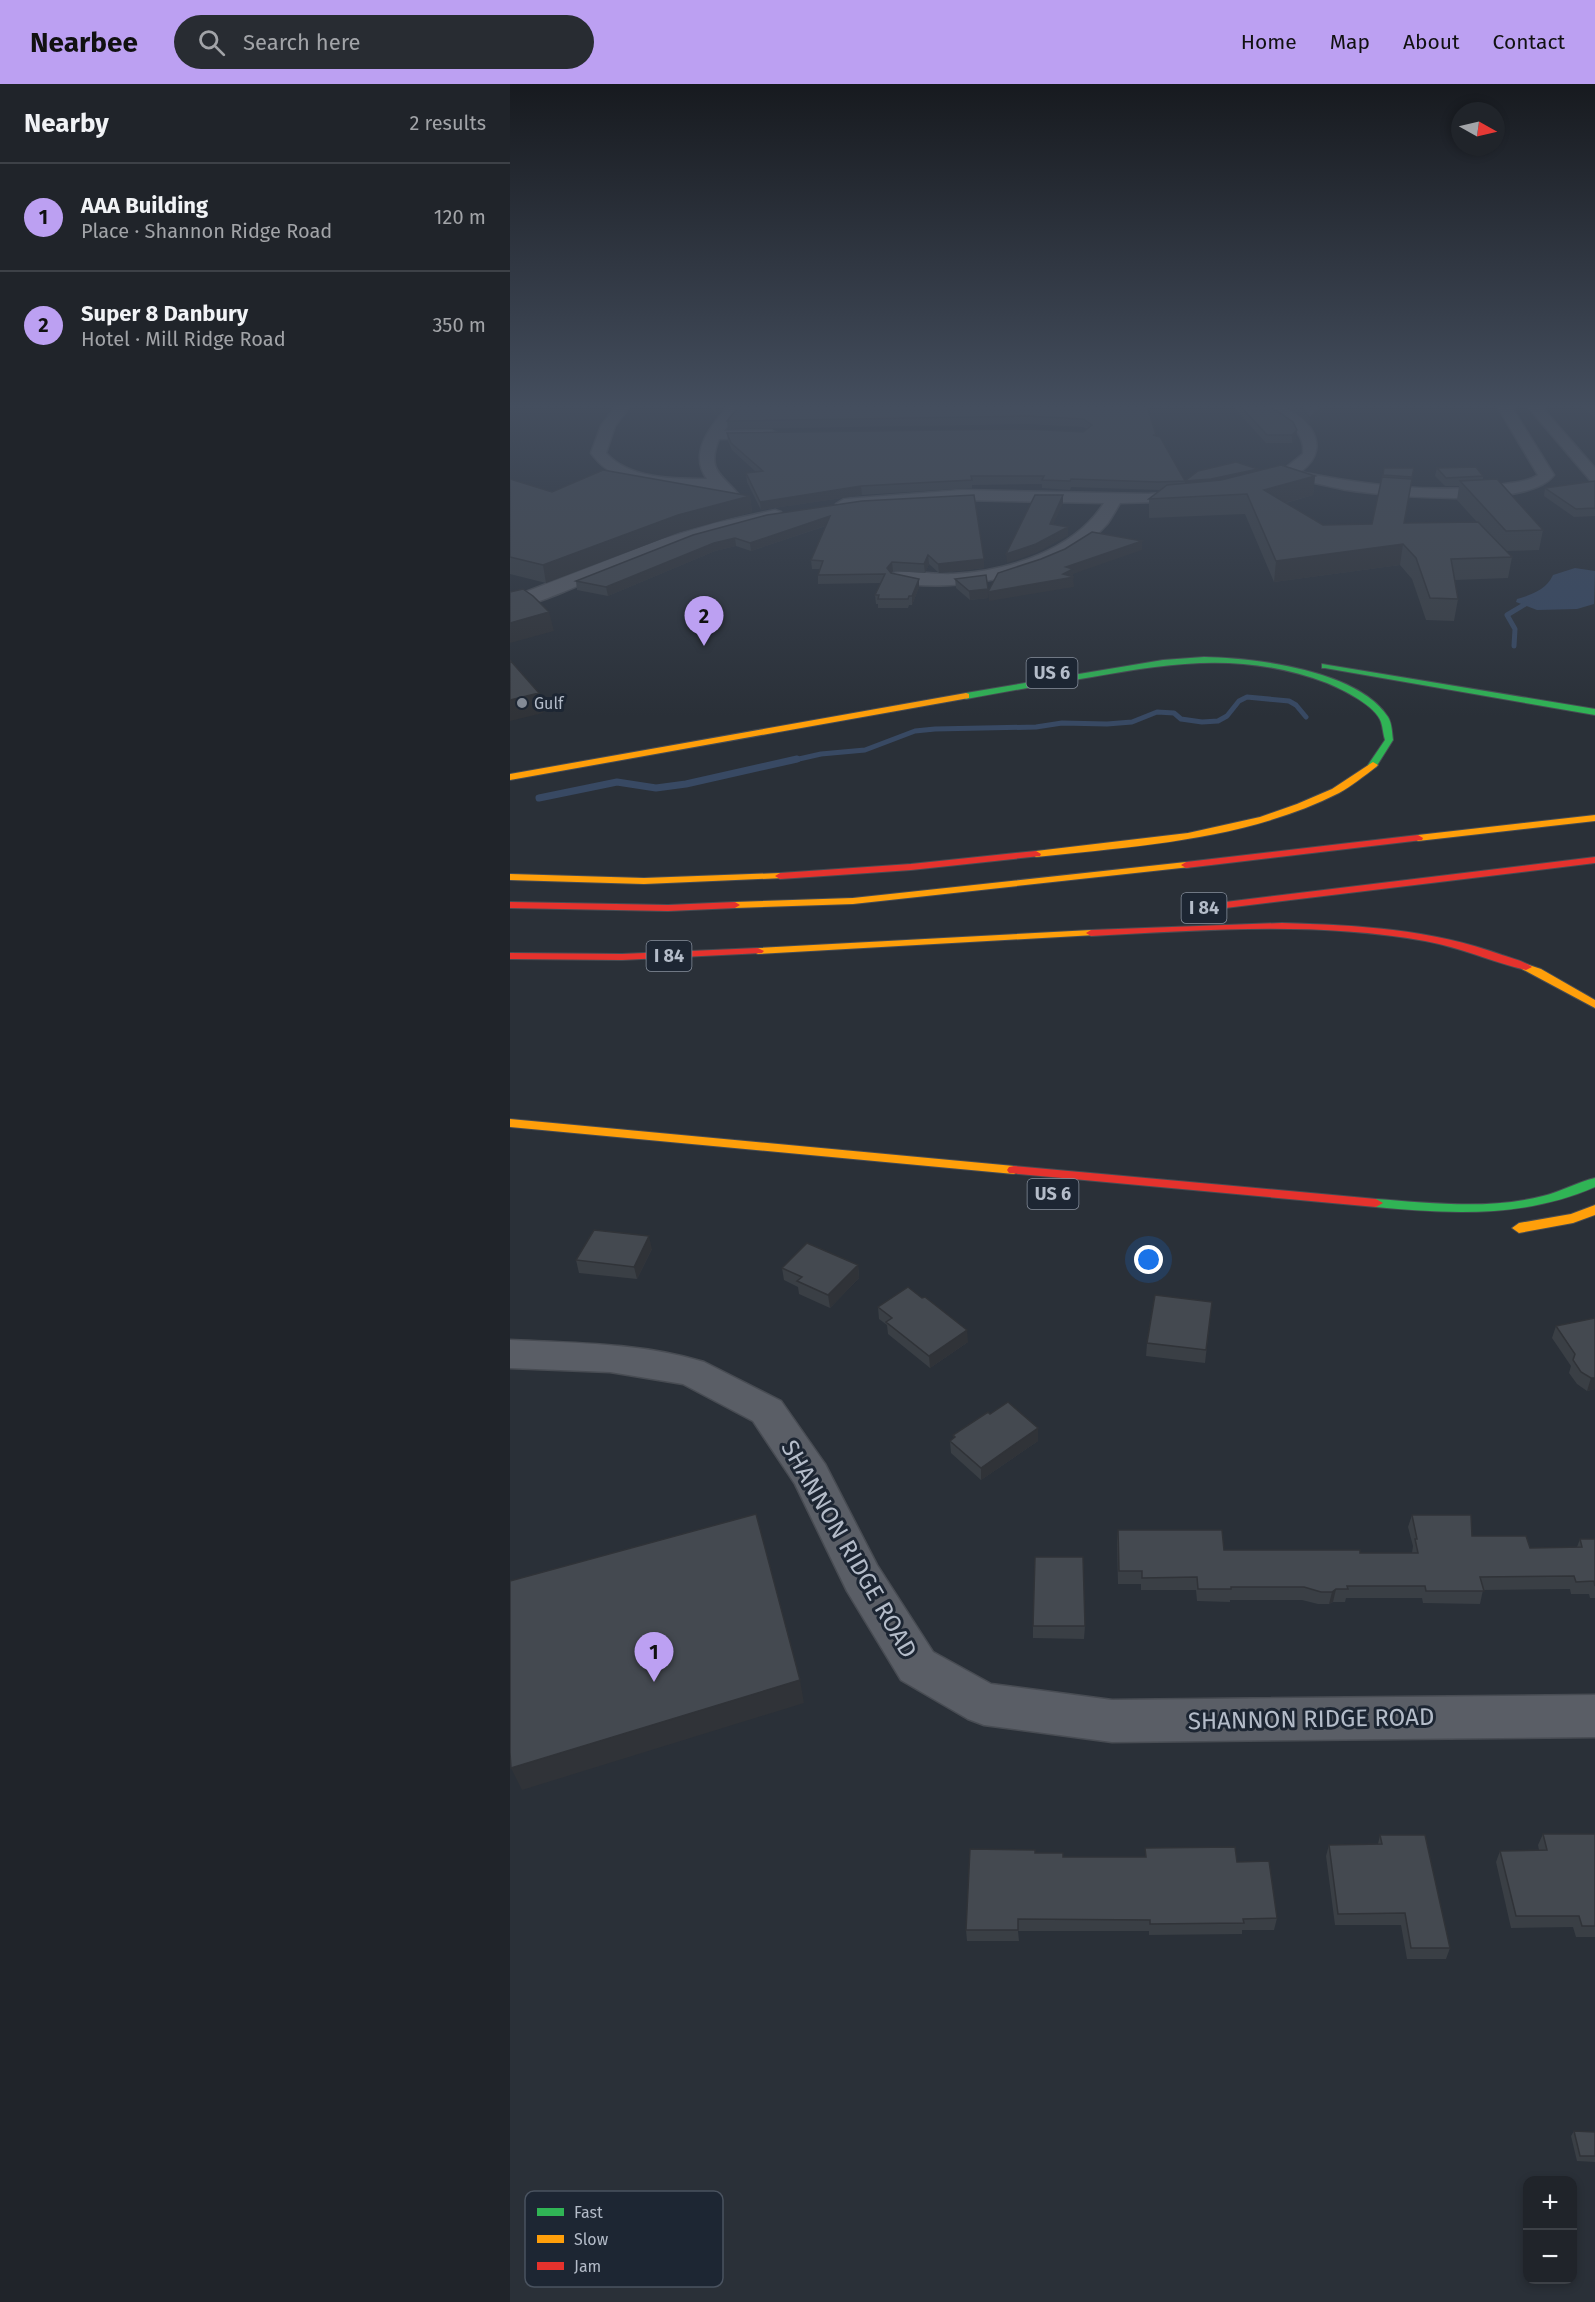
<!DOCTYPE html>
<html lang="en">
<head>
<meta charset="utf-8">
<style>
  :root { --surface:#20242a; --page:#282c32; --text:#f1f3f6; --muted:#a2a4a8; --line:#3d4147; --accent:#bca0f2 }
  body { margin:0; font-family:"Fira Sans",sans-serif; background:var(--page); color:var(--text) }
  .controls { position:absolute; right:18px; bottom:18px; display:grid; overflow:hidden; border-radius:12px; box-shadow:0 3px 9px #0003 }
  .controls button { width:54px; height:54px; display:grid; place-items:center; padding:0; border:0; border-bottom:2px solid var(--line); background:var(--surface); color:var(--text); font:30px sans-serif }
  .compass { position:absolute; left:941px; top:18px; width:54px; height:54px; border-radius:50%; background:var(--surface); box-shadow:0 3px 9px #0003; rotate:98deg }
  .you { position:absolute; left:639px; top:1176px; width:21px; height:21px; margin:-15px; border:4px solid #fff; border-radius:50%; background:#1a73e8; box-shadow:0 0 0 9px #1a73e833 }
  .badge { display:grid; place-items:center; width:39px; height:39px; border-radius:50%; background:var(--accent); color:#111; font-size:20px; font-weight:700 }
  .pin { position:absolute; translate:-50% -50px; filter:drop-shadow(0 2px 3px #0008) }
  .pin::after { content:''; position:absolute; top:32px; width:21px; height:18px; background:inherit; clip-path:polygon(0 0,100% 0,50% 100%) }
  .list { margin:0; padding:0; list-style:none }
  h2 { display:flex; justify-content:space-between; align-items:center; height:78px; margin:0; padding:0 24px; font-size:26px }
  h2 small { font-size:20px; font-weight:400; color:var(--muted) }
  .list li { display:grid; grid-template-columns:39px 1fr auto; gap:18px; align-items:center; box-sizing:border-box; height:108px; padding:0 24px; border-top:2px solid var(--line) }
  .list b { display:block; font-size:22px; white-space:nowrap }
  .list p { margin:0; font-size:20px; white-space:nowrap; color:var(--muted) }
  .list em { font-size:20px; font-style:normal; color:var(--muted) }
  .icon { flex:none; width:33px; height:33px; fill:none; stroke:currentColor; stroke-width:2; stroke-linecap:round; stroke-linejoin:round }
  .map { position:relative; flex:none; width:1085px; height:2218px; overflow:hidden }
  header { display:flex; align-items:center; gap:36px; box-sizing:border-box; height:84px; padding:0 30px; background:var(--accent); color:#111 }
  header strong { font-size:28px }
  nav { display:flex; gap:33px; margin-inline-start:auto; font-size:21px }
  .search { width:420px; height:54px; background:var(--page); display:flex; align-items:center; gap:15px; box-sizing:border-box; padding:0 21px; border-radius:33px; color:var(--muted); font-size:22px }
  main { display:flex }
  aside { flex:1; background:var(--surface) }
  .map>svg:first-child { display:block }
  .water { fill:#384963 }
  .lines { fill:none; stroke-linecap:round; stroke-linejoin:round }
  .stream-far1 { stroke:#384963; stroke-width:5 }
  .stream { stroke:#384963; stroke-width:7 }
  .street-casing { stroke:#484c53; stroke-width:3 }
  .fast-casing { stroke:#474c53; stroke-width:2 }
  .slow-casing { stroke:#474c53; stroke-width:2 }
  .jam-casing { stroke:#474c53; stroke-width:2 }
  .street { fill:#5a5e66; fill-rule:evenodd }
  .fast { fill:#30b455; fill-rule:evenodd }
  .slow { fill:#ff9f0a; fill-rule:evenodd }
  .jam { fill:#e5322d; fill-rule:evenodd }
  .wall { fill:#3a3f45 }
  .shaded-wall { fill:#303338 }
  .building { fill:#444950; stroke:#303338; stroke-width:1.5 }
  .poi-dot { fill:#848b96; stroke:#1d2633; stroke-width:2 }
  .labels { text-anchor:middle; stroke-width:6; stroke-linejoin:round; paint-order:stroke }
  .far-poi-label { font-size:16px; fill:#b4bcc9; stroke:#1d2633; text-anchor:start }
  .shield { fill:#1d2633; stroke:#878f9c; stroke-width:1.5 }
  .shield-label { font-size:18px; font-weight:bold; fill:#b4bcc9 }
  .near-street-label { font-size:24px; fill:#b4bcc9; stroke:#1d2633 }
  .key { fill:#1d2633; stroke:#4a5360; stroke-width:1.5 }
  .key-label { font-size:16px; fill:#b4bcc9 }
</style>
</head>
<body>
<header>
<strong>Nearbee</strong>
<div class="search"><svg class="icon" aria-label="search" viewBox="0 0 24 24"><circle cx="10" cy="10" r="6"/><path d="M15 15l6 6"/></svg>Search here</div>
<nav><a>Home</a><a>Map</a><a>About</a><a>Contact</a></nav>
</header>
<main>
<aside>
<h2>Nearby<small>2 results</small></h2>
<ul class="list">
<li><span class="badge">1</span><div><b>AAA Building</b><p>Place · Shannon Ridge Road</p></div><em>120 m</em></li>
<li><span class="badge">2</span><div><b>Super 8 Danbury</b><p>Hotel · Mill Ridge Road</p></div><em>350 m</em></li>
</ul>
</aside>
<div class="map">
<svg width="1085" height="2218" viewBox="0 0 1085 2218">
  <rect width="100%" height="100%" fill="#2a3038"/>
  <path class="water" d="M1065,484l20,3 -1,33 -17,5 -40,1 -21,-8 1,-3c14,-4 29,-9 36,-24z"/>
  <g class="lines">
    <path class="stream-far1" d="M1004,562l1,-17 -8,-14 25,-15
      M280,677l31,-7 44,-4 50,-19 20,-2 101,-2 26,-4 45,1 25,-2 25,-10 17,1 7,6 21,3 16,-1 9,-5 12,-15 8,-4 42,4 7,4 10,12"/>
    <path class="stream" d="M29,714l78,-16 39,6 30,-4 111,-25"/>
    <defs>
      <path id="street" d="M106,322h14l-15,20 -9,27c23,26 68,26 101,26 -19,-26 4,-53 21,-73h14l-18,25 47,-1 7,4 -7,4 -52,1c-13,32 3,35 20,56l-8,5c-8,-2 -12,-10 -20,-11 -41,-7 -93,3 -120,-36l10,-27z
        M755,322c34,-3 75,39 35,66 65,13 133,22 198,13 13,-2 30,-3 40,-10l-41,-69h14l43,69c-25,35 -167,21 -207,15 -13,-2 -48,-12 -59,-11 -11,1 -24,9 -35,12l-8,-5 3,-3 35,-13 20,-16c3,-27 -23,-32 -38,-48z
        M1017,322h14l54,62v14l-5,-2z
        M452,406l186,4 45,-3 8,5 -8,5 -73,2c-4,7 -8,14 -12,20 -42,50 -154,73 -215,58l-3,-4 3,-4c13,-3 43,2 60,1 54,-3 121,-23 151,-71l-142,-3 -118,9 -8,-5 8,-5z
        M265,426l6,2 2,3 -2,3c-42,11 -84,19 -125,34 -49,19 -95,45 -146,58v-12l152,-59 53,-16z
        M0,1256c65,3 132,3 194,22l77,39 44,63 52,101 56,87 58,32 121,16 483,-5v42l-483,5 -128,-17 -16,-6 -67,-39 -54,-89 -52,-107 -42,-63 -70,-37 -73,-12 -100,-4z"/>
      <path id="fast" d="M694,573c51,1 154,13 184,60 4,6 4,16 5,23l-17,27h-6l-2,-2 17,-25c-2,-6 -2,-12 -4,-18 -5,-16 -39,-33 -54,-39 -83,-31 -151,-21 -235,-6 -42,7 -84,14 -126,22l-4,-3 4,-3 197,-33z
        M812,580l273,45v6l-270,-47h-3z
        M1085,1094v9c-71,31 -143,27 -219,20l-7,-4 7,-4c55,4 112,11 167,-3 18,-4 34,-14 52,-18z"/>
      <path id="slow" d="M456,609l3,1v4l-459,82v-6z
        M863,678l5,3 -2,2c-12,9 -24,19 -37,26 -93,47 -201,53 -303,64l-5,-3 5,-3 152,-18 72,-16 37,-13 35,-15z
        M1085,731v6l-177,20 -5,-3 5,-3z
        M676,778l5,3 -1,2 -337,37 -118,4 -5,-3 5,-3 118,-4z
        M270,789l5,3 -1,2 -140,6 -134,-4v-6l134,4z
        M581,846l5,3 -1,2 -337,19 -6,-3 6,-3z
        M1016,880l15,5 54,31v8l-73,-39 -2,-2z
        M0,1035l504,47 7,4 -7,4 -504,-47z
        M1085,1121v10l-22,8 -54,10 -7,-5 7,-5 52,-9z"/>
      <path id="jam" d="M908,751l5,3 -1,2 -236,28 -5,-3 5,-3z
        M526,767l5,3 -1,2 -129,14 -131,9 -5,-3 5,-3 131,-9z
        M1085,773v6l-394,48 -5,-3 5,-3z
        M0,818l158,3 67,-3 5,3 -5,3 -67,3 -158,-3z
        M772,839c74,2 149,6 220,32 9,3 22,6 30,12l-6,3c-34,-8 -66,-23 -101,-29 -110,-20 -223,-11 -334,-5l-5,-3 5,-3z
        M248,864l6,3 -2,2 -140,7 -112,-1v-6l112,1z
        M504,1082l362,33 7,4 -7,4 -367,-34 -2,-3 2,-3z"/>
    </defs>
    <use href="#street" class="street-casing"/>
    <use href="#fast" class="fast-casing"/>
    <use href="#slow" class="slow-casing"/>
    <use href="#jam" class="jam-casing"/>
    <use href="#street" class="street"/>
    <use href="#fast" class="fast"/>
    <use href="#slow" class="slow"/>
    <use href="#jam" class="jam"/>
  </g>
  <path class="wall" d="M201,322h15l-10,11z
    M637,322l9,30 29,45v2v-2l73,-12v2l57,5 -2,19 -27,8 37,22 49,-1 12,-56h30l-10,55 73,-1 -20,-22 2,-14h-14l-10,-10 2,-8 46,8v4l60,50 -4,20 -33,1 6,6 -4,21 -53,2 3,19 -4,22 -28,-1 -14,-41 -12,-14 -126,17 -29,-68 -96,4v-19l11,-9 -89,-3 -1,3 -28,-2v-4l-70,1v3l-110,7 -101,15 -14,-28 -1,-9 10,-1 -24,-22 -4,-9 -1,-8 356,-1 4,-3 -4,-2 -56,-3 -299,5 -1,-8z
    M722,322h38l26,32 -4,5h-26z
    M766,322h52l-19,19 -7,-8 -16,-10z
    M1072,322h13v12z
    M0,395l42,13 198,4 2,16 -72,20 -134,51 -36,-9z
    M1085,397v35l-21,1 -30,-21 1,-8z
    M352,417l122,67 -45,5 -10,-9 -4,9 -32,-2 -2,2 28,6v8l-7,18h-3l-1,3h-30v-4h-2l-1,-9 6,-12 -63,1v-9l2,-6h-8l-1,-9 15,-34 -75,25 -15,-5 -21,5 -107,45 -31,-6 -1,-9z
    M445,495l33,19 -18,2 -14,-12z
    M142,1165l-15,30 -58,-6 -3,-13z
    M348,1181l1,13 -29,30 -31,-14 -1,-7 -14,-7 -2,-12z
    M412,1214l46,44 -38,26 -42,-34 -1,-9 -8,-6 -1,-12z
    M702,1218l-7,61 -59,-7 1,-13z
    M1085,1234v71l-8,2 -10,-7 -8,-11 2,-7 -19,-28 4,-12z
    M480,1330l48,14v13l-57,39 -30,-27 -1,-12 4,-3 -1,-3z
    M902,1431l60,21 58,12 47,-1 3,-8h15v59h-5l-1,-4h-18l-1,-5 -87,1 -3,14 -57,-1 -1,-5h-76l-1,4h-12l-4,2h-11l-16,-4h-72v2l-33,-1 -1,-11h-55v-6h-23l-1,-42 1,-12 106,20 136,3h52l1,-7 -5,-19z
    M523,1542h52l-1,13 -51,-1z
    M1033,1750h52v103h-19l-3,-10 -62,1 -15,-66 4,-11 39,-1 -1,-5z
    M870,1751l70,113 -4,11h-39l-6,-34h-66l-9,-69 3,-11 49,-1z
    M635,1764l92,14 40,56 -3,12h-32v4l-93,1v-4h-131l1,10h-52l-1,-11 69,-77 28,4h82z
    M1064,2047l21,1v30l-18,-1 -6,-25z"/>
  <path class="shaded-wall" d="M0,322h9l3,14 -12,1z
    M209,322h7l-10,11 -1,-8z
    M812,322h6l-19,19 1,-7z
    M787,346l-1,8 -4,5v-8z
    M748,385l-1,8 -72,12v-8z
    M805,392l-2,19 -51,14 2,-19z
    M351,402l1,9 -101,15 -1,-8z
    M553,411v8l-13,29v-8z
    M240,412l2,16 -72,20 -134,51 -3,-18 135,-50z
    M320,432l1,8 -80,27 -1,-8z
    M558,443v9l-32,17 -29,10 -1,-9z
    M225,454l1,8 -21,5 -107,45 -2,-9 108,-44z
    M632,457v9l-69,24 1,13 -85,14 -1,-9 75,-18 3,-7z
    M893,460l-3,21 -126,17 2,-21z
    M418,471l1,9 -4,9 -1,-9z
    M474,475v9l-45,5 -1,-9z
    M382,478l1,9 -5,6 -1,-9z
    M409,495v8l-7,18v-9z
    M478,505v9l-18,2 -1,-9z
    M39,528l5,19 -44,12v-20z
    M29,609l4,20 -33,8v-21z
    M139,1152l3,13 -15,30 -3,-12z
    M348,1181l1,13 -29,30 -2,-13z
    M457,1246l1,12 -38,26 -1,-12z
    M1081,1294h4v11l-8,2z
    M528,1344v13l-57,39v-12z
    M826,1505l-3,13 -4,2 3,-12z
    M290,1596l4,23 -282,87 -11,-22z"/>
  <path class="building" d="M229,322h408l9,29h-3l7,2 25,44 -27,1 -87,-3 -1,2 -28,-1 2,-4h-73l1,4 -111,6 -101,16 -14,-29 17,-2 -32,-28 -4,-10 300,-4 56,3 9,-7 -9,-6 -56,-3 -300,5z
    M730,322h30l23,16 4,8 -5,5h-25z
    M787,322h25l-12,12 -7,-9z
    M726,378l22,7 -47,10 -26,2 13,-10z
    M771,381l34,11 -51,14 59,35 49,-1 10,-47 30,2 -8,44 74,-1 34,35 -61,2 7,40 -28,-1 -14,-40 -13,-14 -127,17 -29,-67 -98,5 18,-14 54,-5z
    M966,383l7,9 -37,2 -9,-10z
    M874,384h30l-2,9 -29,-2z
    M93,386l147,26 -72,19 -135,50 -33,-8v-78l42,13z
    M987,395l46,51 -37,1 -46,-50z
    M1085,397v27l-19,1 -31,-21z
    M464,411l10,64 -46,5 -10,-9 -4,9 -32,-2 -5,6 4,5 28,6 -7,17h-3l-1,3h-30l1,-4h-4l10,-21 -67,1 5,-14 -12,-1 19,-44 -80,27 -15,-5 -21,5 -108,44 -30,-6 117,-46 74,-20 95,-14z
    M525,411h28l-13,29 18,3 -32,17 -30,10z
    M582,448l50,9 -76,26 7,2 -10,5 11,3 -86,15 10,-19 43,-14 24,-10z
    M476,491l2,14 -19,2 -14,-12z
    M13,505l10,7 16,16 -39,11v-31z
    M0,576l29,33 -29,7z
    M84,1146l55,6 -15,31 -58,-7z
    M297,1159l51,22 -30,30 -31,-14 5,-4 -20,-9z
    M398,1203l14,11 3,-1 42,33 -38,26 -43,-34 6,-4 -14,-11z
    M645,1211l57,7 -6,48 -59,-7z
    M1085,1234v60h-4l-10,-6 -8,-12 2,-6 -19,-28z
    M498,1318l30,26 -57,40 -31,-27 5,-4 -2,-2 35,-23 2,2z
    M246,1430l44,166 -289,88 -1,-15v-172z
    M902,1431h59l1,21h54l4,12 52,-1 -2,-8h15v47l-1,-5 -18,1 -2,-6 -94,1 4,14h-58l-1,-5h-78l1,3h-12l-4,3h-11l-17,-5h-73v2h-33l-1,-12 -55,1v-7h-23l-1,-41h104l2,20h136v3h58l-3,-14h2z
    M525,1473h48l2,69h-52z
    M1033,1750h52v92h-13l-3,-10h-63l-16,-65 47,-1z
    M870,1751h45l25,113h-39l-6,-35 -67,1 -9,-69 53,-1z
    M725,1763l2,15 32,-1 8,57 -34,1 1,4 -94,1v-4l-132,-1v11h-52l4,-81 65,1v3h28v4h83l-1,-9z
    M1064,2047l21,1v24h-15z"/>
  <linearGradient id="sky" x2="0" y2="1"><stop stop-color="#171a1f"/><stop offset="0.51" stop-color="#444e5e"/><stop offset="1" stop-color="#444e5e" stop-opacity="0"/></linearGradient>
  <rect width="1085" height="632" fill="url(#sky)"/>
  <circle class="poi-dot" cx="12" cy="619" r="6"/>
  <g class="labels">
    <g class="far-poi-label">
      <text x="24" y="625">Gulf</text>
    </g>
    <g class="shield">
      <rect x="516.5" y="574" width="51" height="30" rx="4.5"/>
      <rect x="671.5" y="809" width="45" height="30" rx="4.5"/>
      <rect x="136.5" y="857" width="45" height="30" rx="4.5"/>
      <rect x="517.5" y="1095" width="51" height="30" rx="4.5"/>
    </g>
    <g class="shield-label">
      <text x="542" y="595">US 6</text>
      <text x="694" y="830">I 84</text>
      <text x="159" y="878">I 84</text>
      <text x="543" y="1116">US 6</text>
    </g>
    <g class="near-street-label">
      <text transform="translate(339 1465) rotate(60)" y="8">SHANNON RIDGE ROAD</text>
      <text transform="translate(801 1635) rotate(-1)" y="8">SHANNON RIDGE ROAD</text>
    </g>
  </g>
  <rect x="15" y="2107" width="198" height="96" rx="9" class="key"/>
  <rect x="27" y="2124" width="27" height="8" fill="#30b455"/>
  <rect x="27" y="2151" width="27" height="8" fill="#ff9f0a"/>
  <rect x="27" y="2178" width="27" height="8" fill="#e5322d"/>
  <g class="key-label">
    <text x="64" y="2134">Fast</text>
    <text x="64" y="2161">Slow</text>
    <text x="64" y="2188">Jam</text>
  </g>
</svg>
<div class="controls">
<button>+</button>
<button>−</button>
</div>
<svg class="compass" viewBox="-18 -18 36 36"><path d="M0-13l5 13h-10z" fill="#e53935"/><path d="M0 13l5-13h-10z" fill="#a2a4a8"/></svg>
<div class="you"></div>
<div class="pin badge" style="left:144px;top:1598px">1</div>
<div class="pin badge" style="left:194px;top:562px">2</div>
</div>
</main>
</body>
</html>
